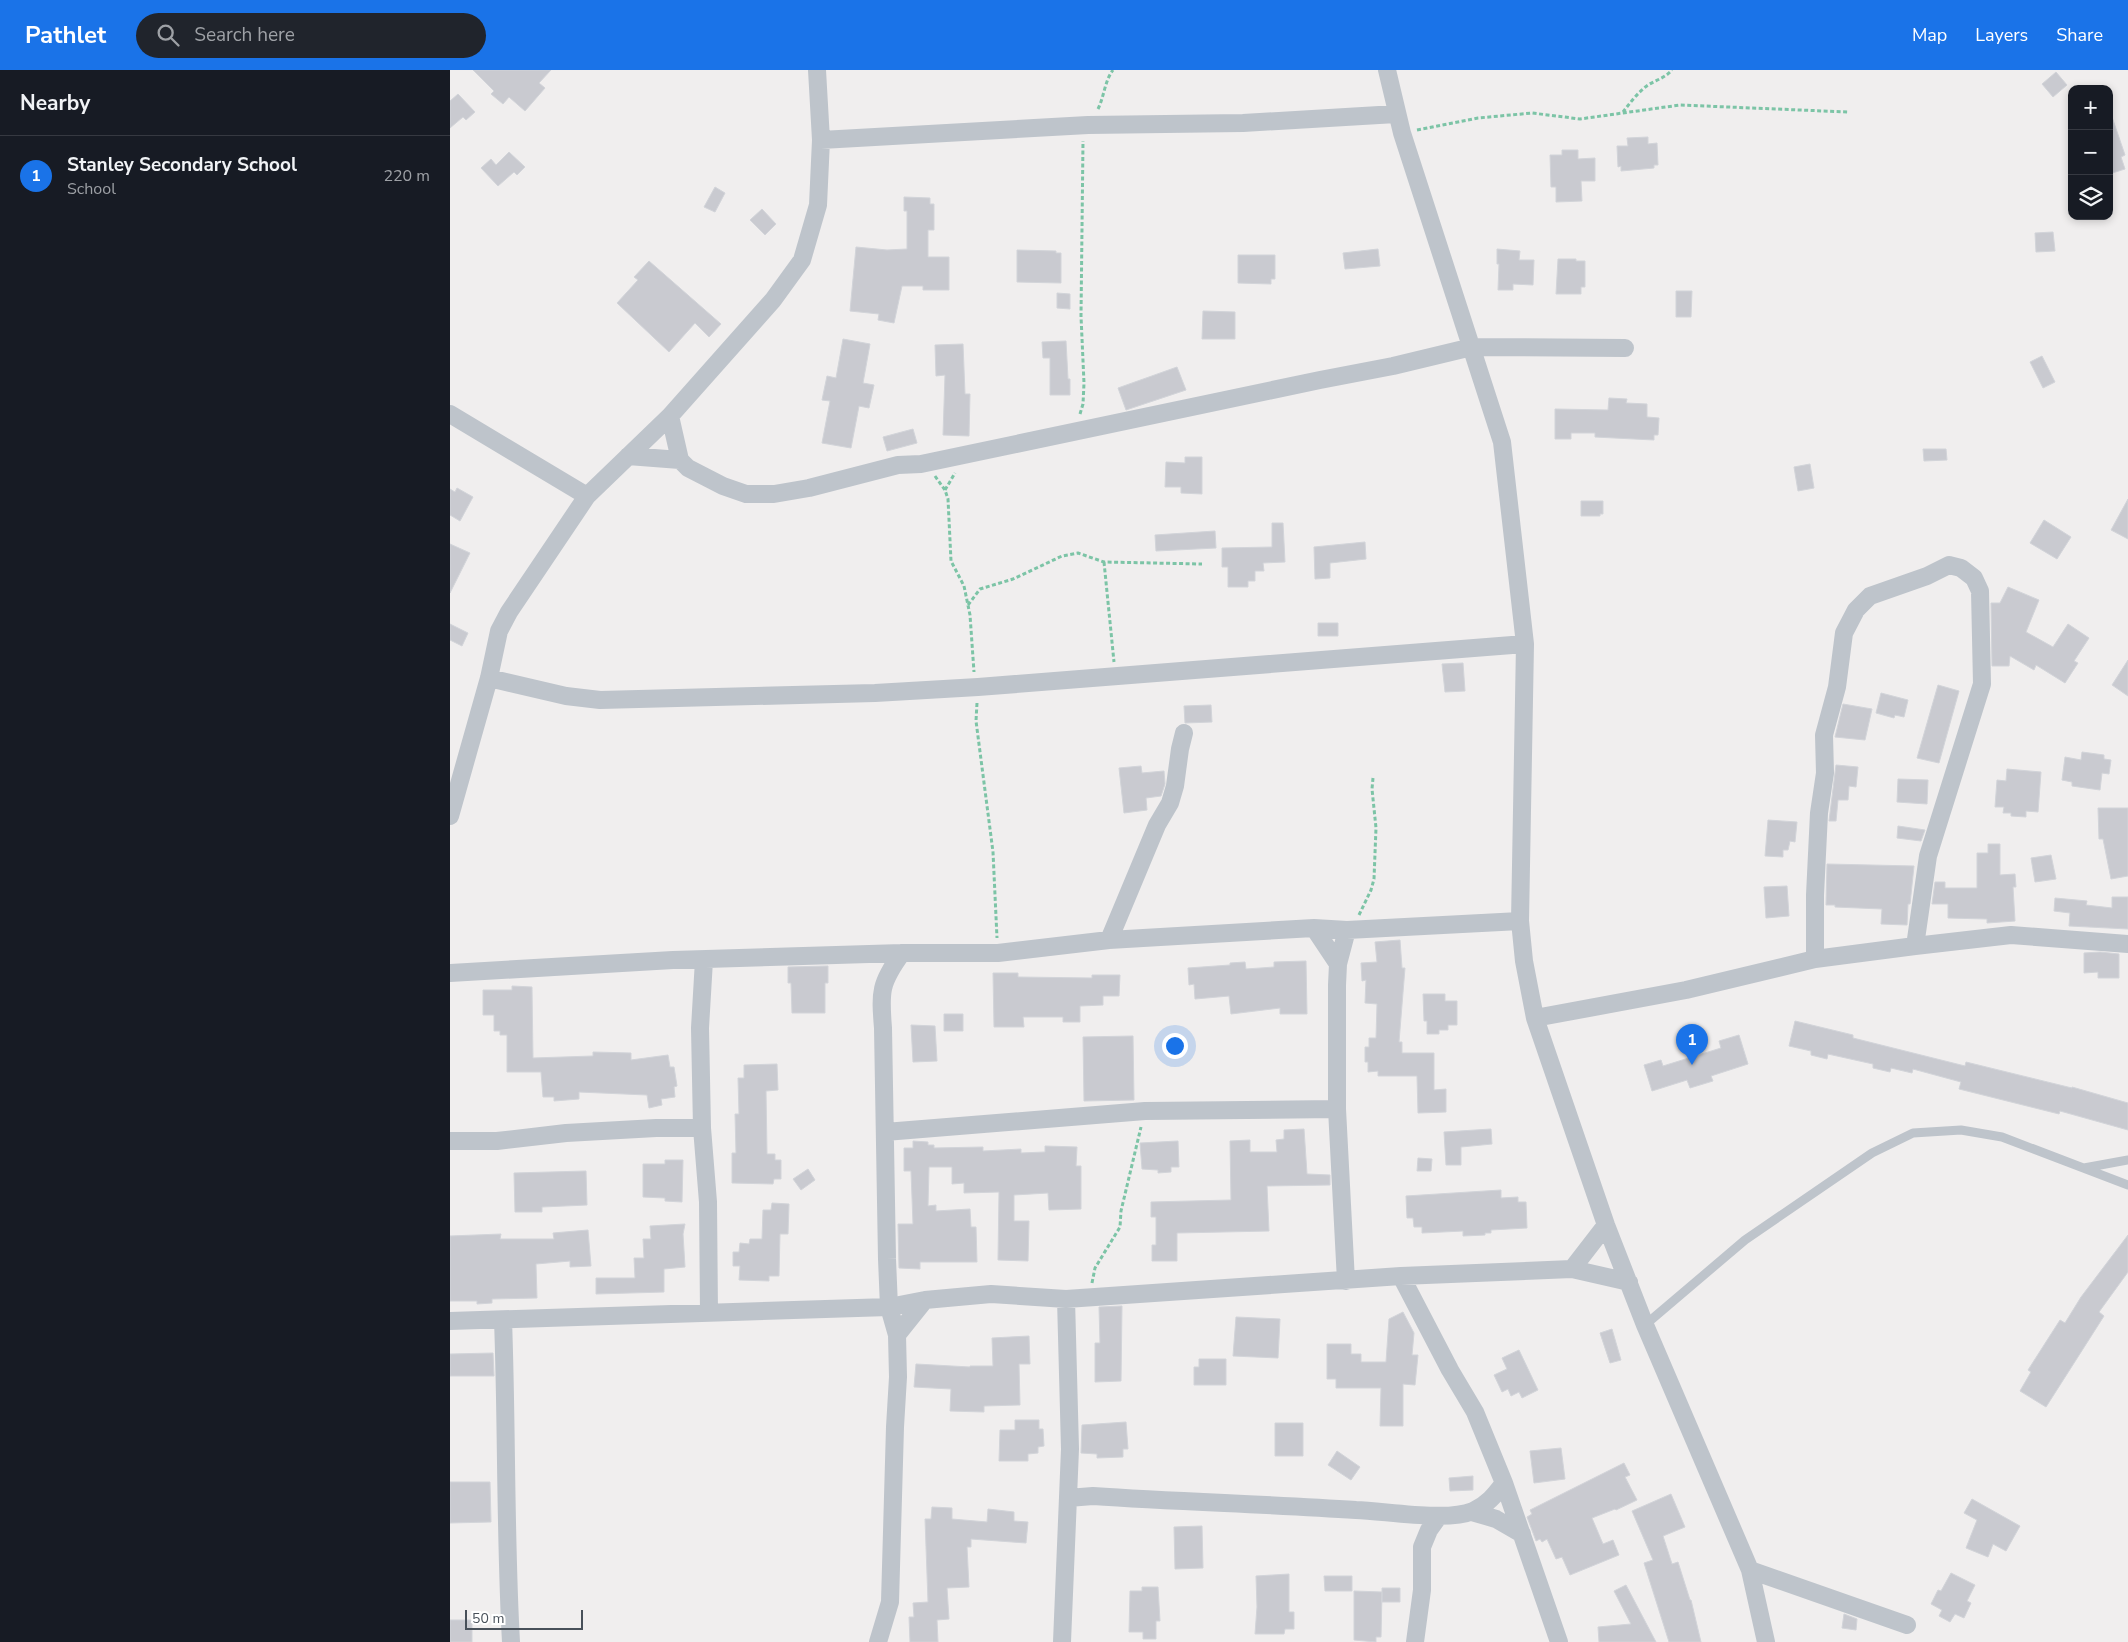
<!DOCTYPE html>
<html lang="en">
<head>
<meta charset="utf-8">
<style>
  :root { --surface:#171b24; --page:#20242c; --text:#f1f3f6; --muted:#9ea1a6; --line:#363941; --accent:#1a73e8 }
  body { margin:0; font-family:"Nunito Sans",sans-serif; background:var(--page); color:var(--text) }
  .controls { position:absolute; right:15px; top:15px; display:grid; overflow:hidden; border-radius:10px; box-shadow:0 2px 8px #0003 }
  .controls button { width:45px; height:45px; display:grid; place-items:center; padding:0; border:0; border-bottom:1px solid var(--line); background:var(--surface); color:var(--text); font:25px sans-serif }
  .scale { position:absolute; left:15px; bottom:12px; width:118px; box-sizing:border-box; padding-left:5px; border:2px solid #485059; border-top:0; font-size:14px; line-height:18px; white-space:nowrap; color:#485059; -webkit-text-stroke:4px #fff; paint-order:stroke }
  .you { position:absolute; left:724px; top:975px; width:18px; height:18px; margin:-12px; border:4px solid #fff; border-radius:50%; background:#1a73e8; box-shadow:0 0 0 8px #1a73e833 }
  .badge { display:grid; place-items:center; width:32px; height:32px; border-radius:50%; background:var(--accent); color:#fff; font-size:16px; font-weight:700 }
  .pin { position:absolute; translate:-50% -41px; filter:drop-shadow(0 1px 2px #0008) }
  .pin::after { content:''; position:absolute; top:26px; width:18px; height:15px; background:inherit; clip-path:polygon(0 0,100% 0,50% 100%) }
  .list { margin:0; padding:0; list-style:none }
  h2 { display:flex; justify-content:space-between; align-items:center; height:65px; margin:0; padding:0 20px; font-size:21px }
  h2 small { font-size:16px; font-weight:400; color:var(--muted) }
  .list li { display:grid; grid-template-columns:32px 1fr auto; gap:15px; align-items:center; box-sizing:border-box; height:80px; padding:0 20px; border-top:1px solid var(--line) }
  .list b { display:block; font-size:19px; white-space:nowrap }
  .list p { margin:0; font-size:16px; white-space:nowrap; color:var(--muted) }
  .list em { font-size:16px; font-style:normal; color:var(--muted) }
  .icon { flex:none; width:28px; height:28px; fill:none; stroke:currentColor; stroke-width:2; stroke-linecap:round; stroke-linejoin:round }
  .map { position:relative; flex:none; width:1678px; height:1572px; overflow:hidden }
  header { display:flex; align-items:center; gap:30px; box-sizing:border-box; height:70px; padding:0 25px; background:var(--accent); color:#fff }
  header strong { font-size:24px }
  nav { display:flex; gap:28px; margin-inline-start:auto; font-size:18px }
  .search { width:350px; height:45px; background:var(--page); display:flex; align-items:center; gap:12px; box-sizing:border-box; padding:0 18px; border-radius:28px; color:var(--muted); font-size:19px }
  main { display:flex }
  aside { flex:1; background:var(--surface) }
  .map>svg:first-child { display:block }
  .building { fill:#c9cad0; stroke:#d2d4d9 }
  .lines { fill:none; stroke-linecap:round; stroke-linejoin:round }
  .path { stroke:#7cc4a6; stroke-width:3; stroke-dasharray:4 2.5; stroke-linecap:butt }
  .service { stroke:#bec4cb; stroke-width:9 }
  .minor { stroke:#bec4cb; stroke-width:18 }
</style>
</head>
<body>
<header>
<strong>Pathlet</strong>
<div class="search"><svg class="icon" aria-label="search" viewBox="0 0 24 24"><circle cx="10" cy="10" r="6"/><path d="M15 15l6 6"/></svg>Search here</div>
<nav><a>Map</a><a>Layers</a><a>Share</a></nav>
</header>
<main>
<aside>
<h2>Nearby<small></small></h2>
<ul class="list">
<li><span class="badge">1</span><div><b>Stanley Secondary School</b><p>School</p></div><em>220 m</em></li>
</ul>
</aside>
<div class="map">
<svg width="1678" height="1572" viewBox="0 0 1678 1572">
  <rect width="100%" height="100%" fill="#f0eeee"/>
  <path class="building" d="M23,0h78l-12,13 6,5 -20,23 -16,-14 -6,7 -12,-10 3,-3z
    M1606,2l11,13 -14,12 -11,-13z
    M8,24l17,18 -9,8 -3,-3 -13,11v-27z
    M1661,44l14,41 -4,2 4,12 -16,5v-59z
    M1198,67v7l9,-1 1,22h-4v3l-33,3v-5l-3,1 -1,-21h11l-1,-8z
    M1112,80h16v9l17,-1v23h-14l1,20 -26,1v-15h-5l-1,-32h12z
    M59,82l16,15 -8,8 -3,-3 -16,14 -17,-18 10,-9 5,6z
    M265,117l10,6 -10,19 -11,-5z
    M454,127l26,1v6h4v26h-6v27h21v33h-26v-4h-21l-8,37 -16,-3 1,-6 -29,-3 6,-64 31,3 20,-1v-38h-3z
    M312,139l14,15 -11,11 -15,-15z
    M1603,162l2,19 -19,1 -1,-19z
    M928,179l2,17 -35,3 -2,-16z
    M1047,179l23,2 -1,9h15l-1,25 -20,-1v6h-15l1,-26h-2z
    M567,180l39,1v2h5v30l-44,-1z
    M788,185h37v24h-4v5l-33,-1z
    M1108,189h18v2h9v26h-4v7h-25z
    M199,191l72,63 -12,13 -14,-14 -26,29 -52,-49 21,-23 -4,-3z
    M1226,221h16l-1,26h-15z
    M607,223l13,1v15l-13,-1z
    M753,241l32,1v27h-33z
    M393,269l27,5 -7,39 11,2 -5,23 -10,-2 -8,42 -29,-5 8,-42 -8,-1 5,-24 9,2z
    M616,271l2,38h2v16h-20v-37h-7l-1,-16z
    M513,274l2,50h5l-1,42 -26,-1 2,-60 -9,1 -1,-31z
    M1592,286l13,26 -12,6 -13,-26z
    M727,297l9,23 -60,20 -8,-22z
    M1159,328l18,1 -1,4 21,1v13l12,1 -1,17h-4v5l-59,-3v-4h-24v6h-16v-30l53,1z
    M463,359l4,14 -30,8 -4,-14z
    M1473,379h23l1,11 -23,1z
    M735,387h17v37l-21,-1v-6h-16l1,-25 19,1z
    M1360,394l4,24 -16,3 -4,-24z
    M7,418l16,9 -13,24 -10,-6v-26l5,3z
    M1678,429v40l-17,-9z
    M1131,431h22v13h-3v2h-19z
    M1594,450l27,17 -14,22 -27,-16z
    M822,453h11l2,39 -22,1 1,8h-9v10h-7v6h-20v-20h-6v-19l50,-1z
    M765,461l1,17 -60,3 -1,-16z
    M915,472l1,17 -36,4v15l-15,1 -1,-32z
    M0,474l20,9 -20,40z
    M1558,517l31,13 -13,32 27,15 15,-23 21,14 -15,23 4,2 -13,20 -29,-18 -2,5 -24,-14 -1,10h-17l-1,-63h9z
    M868,553h20v13h-20z
    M0,554l18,9 -6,13 -12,-6z
    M1678,590v36l-16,-11z
    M1013,593l2,28 -20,1 -3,-28z
    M1488,615l21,6 -20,72 -22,-5z
    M1431,623l27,7 -4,17 -9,-2 -1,3 -18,-5z
    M1393,634l29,5 -7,31 -30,-3z
    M761,635l1,17 -27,1 -1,-17z
    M1632,682l22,3v4l7,1 -2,14 -7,-1 -2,17 -28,-4v-4l-10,-2 3,-23 16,3z
    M1386,695l22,2 -2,20 -7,-1 -1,14h-10l-2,21h-7z
    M691,696l1,7 22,-2 1,13 -4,12 -15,2 1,12 -23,3 -5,-45z
    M1557,699l34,3 -3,40 -12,-1v6l-15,-1v-3h-8l1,-6h-9l2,-27 9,1z
    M1448,709l30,1 -1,24 -30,-2z
    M1648,738h30v68l-17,3 -8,-40h-4z
    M1318,750l29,2 -2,20 -5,-1 -2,9h-5v7l-18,-1z
    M1448,756l27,4 -4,11 -24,-3z
    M1538,774h12v31l15,-1 1,13h-3l2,34 -28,2v-4l-39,-1v-14h-16l3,-22h10v6h32v-35h11z
    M1601,785l5,24 -21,3 -4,-24z
    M1377,794l87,2 -4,38h-2l-1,21 -26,-1 1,-15 -47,-2v-2h-9z
    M1337,816l2,30 -23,2 -2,-31z
    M1662,827h16v32l-59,-3 1,-13 -16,-2 1,-13 32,3 -1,4 26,3z
    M950,870l2,28h3l-6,74h3v11h32v37l12,-1v23l-28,1 -1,-37h-39v-5l-10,1v-10h-3v-15h4v-9h7l1,-34 -12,-1 1,-23 -4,1 -1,-18 16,-1 -2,-20z
    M1650,882l19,2v24h-21v-6l-14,1v-20z
    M856,891l1,53h-27v-6l-49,6 -2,-18 -34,3 -1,-15 -5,1 -1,-17 42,-3v-2l15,-1 1,7 28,-2v-5z
    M378,896v17h-3v30h-33l-1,-30h-3v-16z
    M543,903h25v4l74,1v-3h28l-1,21h-16v9l-23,1v16h-17v-5h-40l1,10h-30z
    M62,916l20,1 1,71 60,-2v-4l38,1v7l37,-5 2,12h4l3,19 -3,1 1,10 -14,2 1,6 -13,3 -2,-13 -68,-3v7l-25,2v-4h-11l-2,-25h-34v-37h-7v-4h-6v-16h-11v-25h29z
    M973,924h22v7h12v24h-9v5h-9v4h-12v-13h-3z
    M494,944h19v17h-19z
    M1345,951l58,14v3l112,28 1,-4 106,26v-1l56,16v27l-68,-19 -1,3 -100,-25 2,-7 -48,-13 -1,4 -21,-5 -1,4 -17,-4v-4l-45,-10 -1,5 -16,-4v-4l-22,-5z
    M461,955l24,1 2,35 -24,1z
    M1289,965l9,29 -37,12 2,5 -23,7 -3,-8 -35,11 -8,-26 17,-5 2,6 58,-18 -2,-7z
    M683,966l1,64 -50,1 -1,-64z
    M327,994l1,26 -12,1 1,63h8v6h6v19h-7l-1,5 -41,-1v-30h4l-1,-39h4l-1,-36h6v-13z
    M854,1059l3,45 23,1v10l-63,1 2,45 -92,2v28h-25v-16h4v-28h-5v-15l80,-2 -1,-59 20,-1v12h27l-1,-12 8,-1v-9z
    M1041,1059l1,15 -31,3v18h-15l-2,-33z
    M463,1071l15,1v3h6v3l49,-1v4l38,-2v4l24,-1v-6l32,1 -1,19h5v43l-32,1 -1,-17 -34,2v26h15l-1,40 -30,-1 1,-68 -35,1v-10l-12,1v-17h-23l-1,39 8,-1v6l34,-2 1,18h5l1,35h-57v7l-21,-1 -1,-44h15l-2,-53h-7v-23h9z
    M728,1071l1,26h-8v5l-13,1v-3l-16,-1 -2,-26z
    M968,1088l14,1 -1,12h-14z
    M215,1090h18l-1,42 -17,-1v-3l-22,-1v-33h22z
    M358,1099l7,11 -14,10 -8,-11z
    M136,1101l1,34 -45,2v5h-27l-1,-39z
    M1051,1120v8l17,-1v5h8l1,26 -36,2v3h-6v2l-22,1v-5l-41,2v-6h-8l-1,-9h-6l-1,-22z
    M322,1133l17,1 -1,30h-8l-1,42h-10v5l-30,-1 1,-14h-7v-14h6l1,-9 9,1 1,-5h12l1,-29h8z
    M235,1154l-2,10 2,33 -21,2v23l-68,2v-16h39l-1,-20h10l-1,-19h8l-1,-13z
    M138,1160l3,36 -21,1v-6l-34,3 1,34 -45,1v4l-15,1v-3h-27v-65l51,-2 -1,5h54l-1,-6z
    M1678,1165v37l-29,40 5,4 -58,91 -26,-16 11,-19 -3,-2 32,-50 5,3 16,-26z
    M672,1236l-1,75 -26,1v-39h5l-1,-36z
    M953,1242l11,21 -2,22h6l-3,30 -12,-1v42h-23l1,-38h-45v-9h-9v-35h24v10h10v8h25l3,-43z
    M786,1247l44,2 -2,39 -45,-2z
    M1162,1259l9,31 -11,3 -10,-30z
    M579,1266l1,28h-11l1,41 -36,1v6l-34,-1 1,-22 -37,-2 2,-23 54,3v-1h23l-1,-28z
    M1069,1280l19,40 -16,8 -3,-6 -8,4 -3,-7 -6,3 -8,-17 13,-6 -5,-11z
    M43,1283l1,23h-44v-22z
    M749,1289h27v26h-32v-18h5z
    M565,1350h24v9h4l1,17 -6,1v6l-10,1v7h-29l1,-31h15z
    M676,1352l2,27h-5v8l-26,1v-4l-16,-1 1,-28z
    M825,1353h28v33h-28z
    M1111,1378l4,31 -31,4 -4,-32z
    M887,1381l23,16 -9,13 -23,-15z
    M1174,1393l6,12 -5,2 12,23 -21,10 -1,-1 -23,9 11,26 10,-4 6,15 -49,20 -8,-18 -6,2 -9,-20 -5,3 -2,-3 -4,2 -9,-24 5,-3 -2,-4z
    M1023,1406v14l-23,1 -1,-13z
    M0,1412h40l1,40 -41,1z
    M1221,1424l14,33 -22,9 9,28 6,-2 12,38h1l10,42h-32l-25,-79 9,-3 -21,-49z
    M1522,1429l48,27 -14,25 -13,-7 -5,13 -22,-9 11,-28 -13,-7z
    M482,1437l20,1v11l35,3 1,-13 26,3v9l14,1 -2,21 -55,-4v8h-4l2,40 -22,1 2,31 -12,1 1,22h-28l-1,-25h5l-1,-14 15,-1 -3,-83h6z
    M752,1456l1,42 -28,1 -1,-42z
    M1501,1503l24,12 -8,16 4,2 -7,15 -9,-4 -5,8 -11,-6 3,-6 -11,-6 7,-14 3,1z
    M839,1504v38h5v17h-9l-1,5h-29l2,-27 -1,-31z
    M874,1506h28v15h-27z
    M1176,1515l30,57h-57l-1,-15 33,-3 -17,-33z
    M692,1517h16l2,34h-4v18h-13v-7h-14l1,-41h12z
    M932,1518h18v14h-18z
    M904,1521l28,1 -1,45h-5v5l-22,-2z
    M1394,1544l13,5 -1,11 -14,-2z
    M0,1550h22v22h-22z"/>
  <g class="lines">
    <path class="path" d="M648,39c6,-12 7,-29 15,-39
      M1173,42c7,-9 15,-20 25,-27 8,-5 17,-7 24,-15
      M967,60l61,-12 54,-5 48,6 100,-14 168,7
      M630,344l3,-10 1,-21 -3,-67 2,-175
      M485,406l10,14 3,9 3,62 13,25 6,29 4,57
      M495,420l10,-17
      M654,492l10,100
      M518,535l12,-16 33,-10 49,-23 16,-3 26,9 98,2
      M527,633l-1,18 17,131 4,86
      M909,845l12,-25 3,-11 2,-51 -4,-39 1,-11
      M642,1213l3,-15 25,-41 1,-16 20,-84"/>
    <path class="service" d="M1634,1098l44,-8
      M1195,1255l100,-85 127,-87 41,-20 48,-3 41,7 126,48"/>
    <path class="minor" d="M937,0l15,63 100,309 23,202 -5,277 4,40 11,57 71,207 39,100 105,245 16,72
      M371,70l267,-15 155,-2 153,-9
      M0,344l137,82
      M220,346l10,44 8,8 35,18 23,8h28l35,-6 89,-23 23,-1 399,-84 73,-14 79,-19 153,1
      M178,386l52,4
      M39,608l77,18 34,4 275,-7 103,-6 547,-43
      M0,746l39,-138 10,-47 10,-19 78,-116 83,-80 103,-116 29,-40 16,-55 3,-65 -4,-70
      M864,858l24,36
      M659,870l48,-115 13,-22 5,-17 5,-37 4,-16
      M1365,889v-64l4,-82 6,-40 -1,-38 13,-48 7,-54 12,-23 14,-14 57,-20 22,-11 12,3 13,10 6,13 2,93 -54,172 -13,90
      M254,890l-4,68 2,100 6,74 1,111
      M0,903l223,-13 229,-7h96l111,-13 205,-12 33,2 173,-9
      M1085,948l151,-28 129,-31 100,-13 96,-11 117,9
      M435,1062l260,-21 192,-2
      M0,1071h47l69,-8 90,-5h46
      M1122,1199l34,-44
      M951,1206l49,94 25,42 29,71 55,159
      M896,1211l-9,-172v-124l1,-21 9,-34
      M53,1250c4,107 2,215 8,322
      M0,1251l439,-14 36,-7 66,-6 75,5 335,-23 171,-7 57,13
      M447,1265l28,-35
      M618,1428l25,-2c88,6 175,8 263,14 30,1 91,12 117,1 14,-6 22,-16 31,-28
      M1022,1442l24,7 26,15
      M1300,1500l157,55
      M428,1572l12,-40 5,-175 3,-50 -1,-42 -8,-28 -2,-48 -4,-231c-3,-36 -3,-45 19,-75
      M612,1572l8,-193 -4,-150
      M965,1572l7,-52v-43l7,-17 10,-14"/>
  </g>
</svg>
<div class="controls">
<button>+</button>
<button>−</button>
<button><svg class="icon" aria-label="layers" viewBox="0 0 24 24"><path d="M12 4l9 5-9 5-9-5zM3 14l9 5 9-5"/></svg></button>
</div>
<div class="scale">50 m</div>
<div class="you"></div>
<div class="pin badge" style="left:1242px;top:995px">1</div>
</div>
</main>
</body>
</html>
